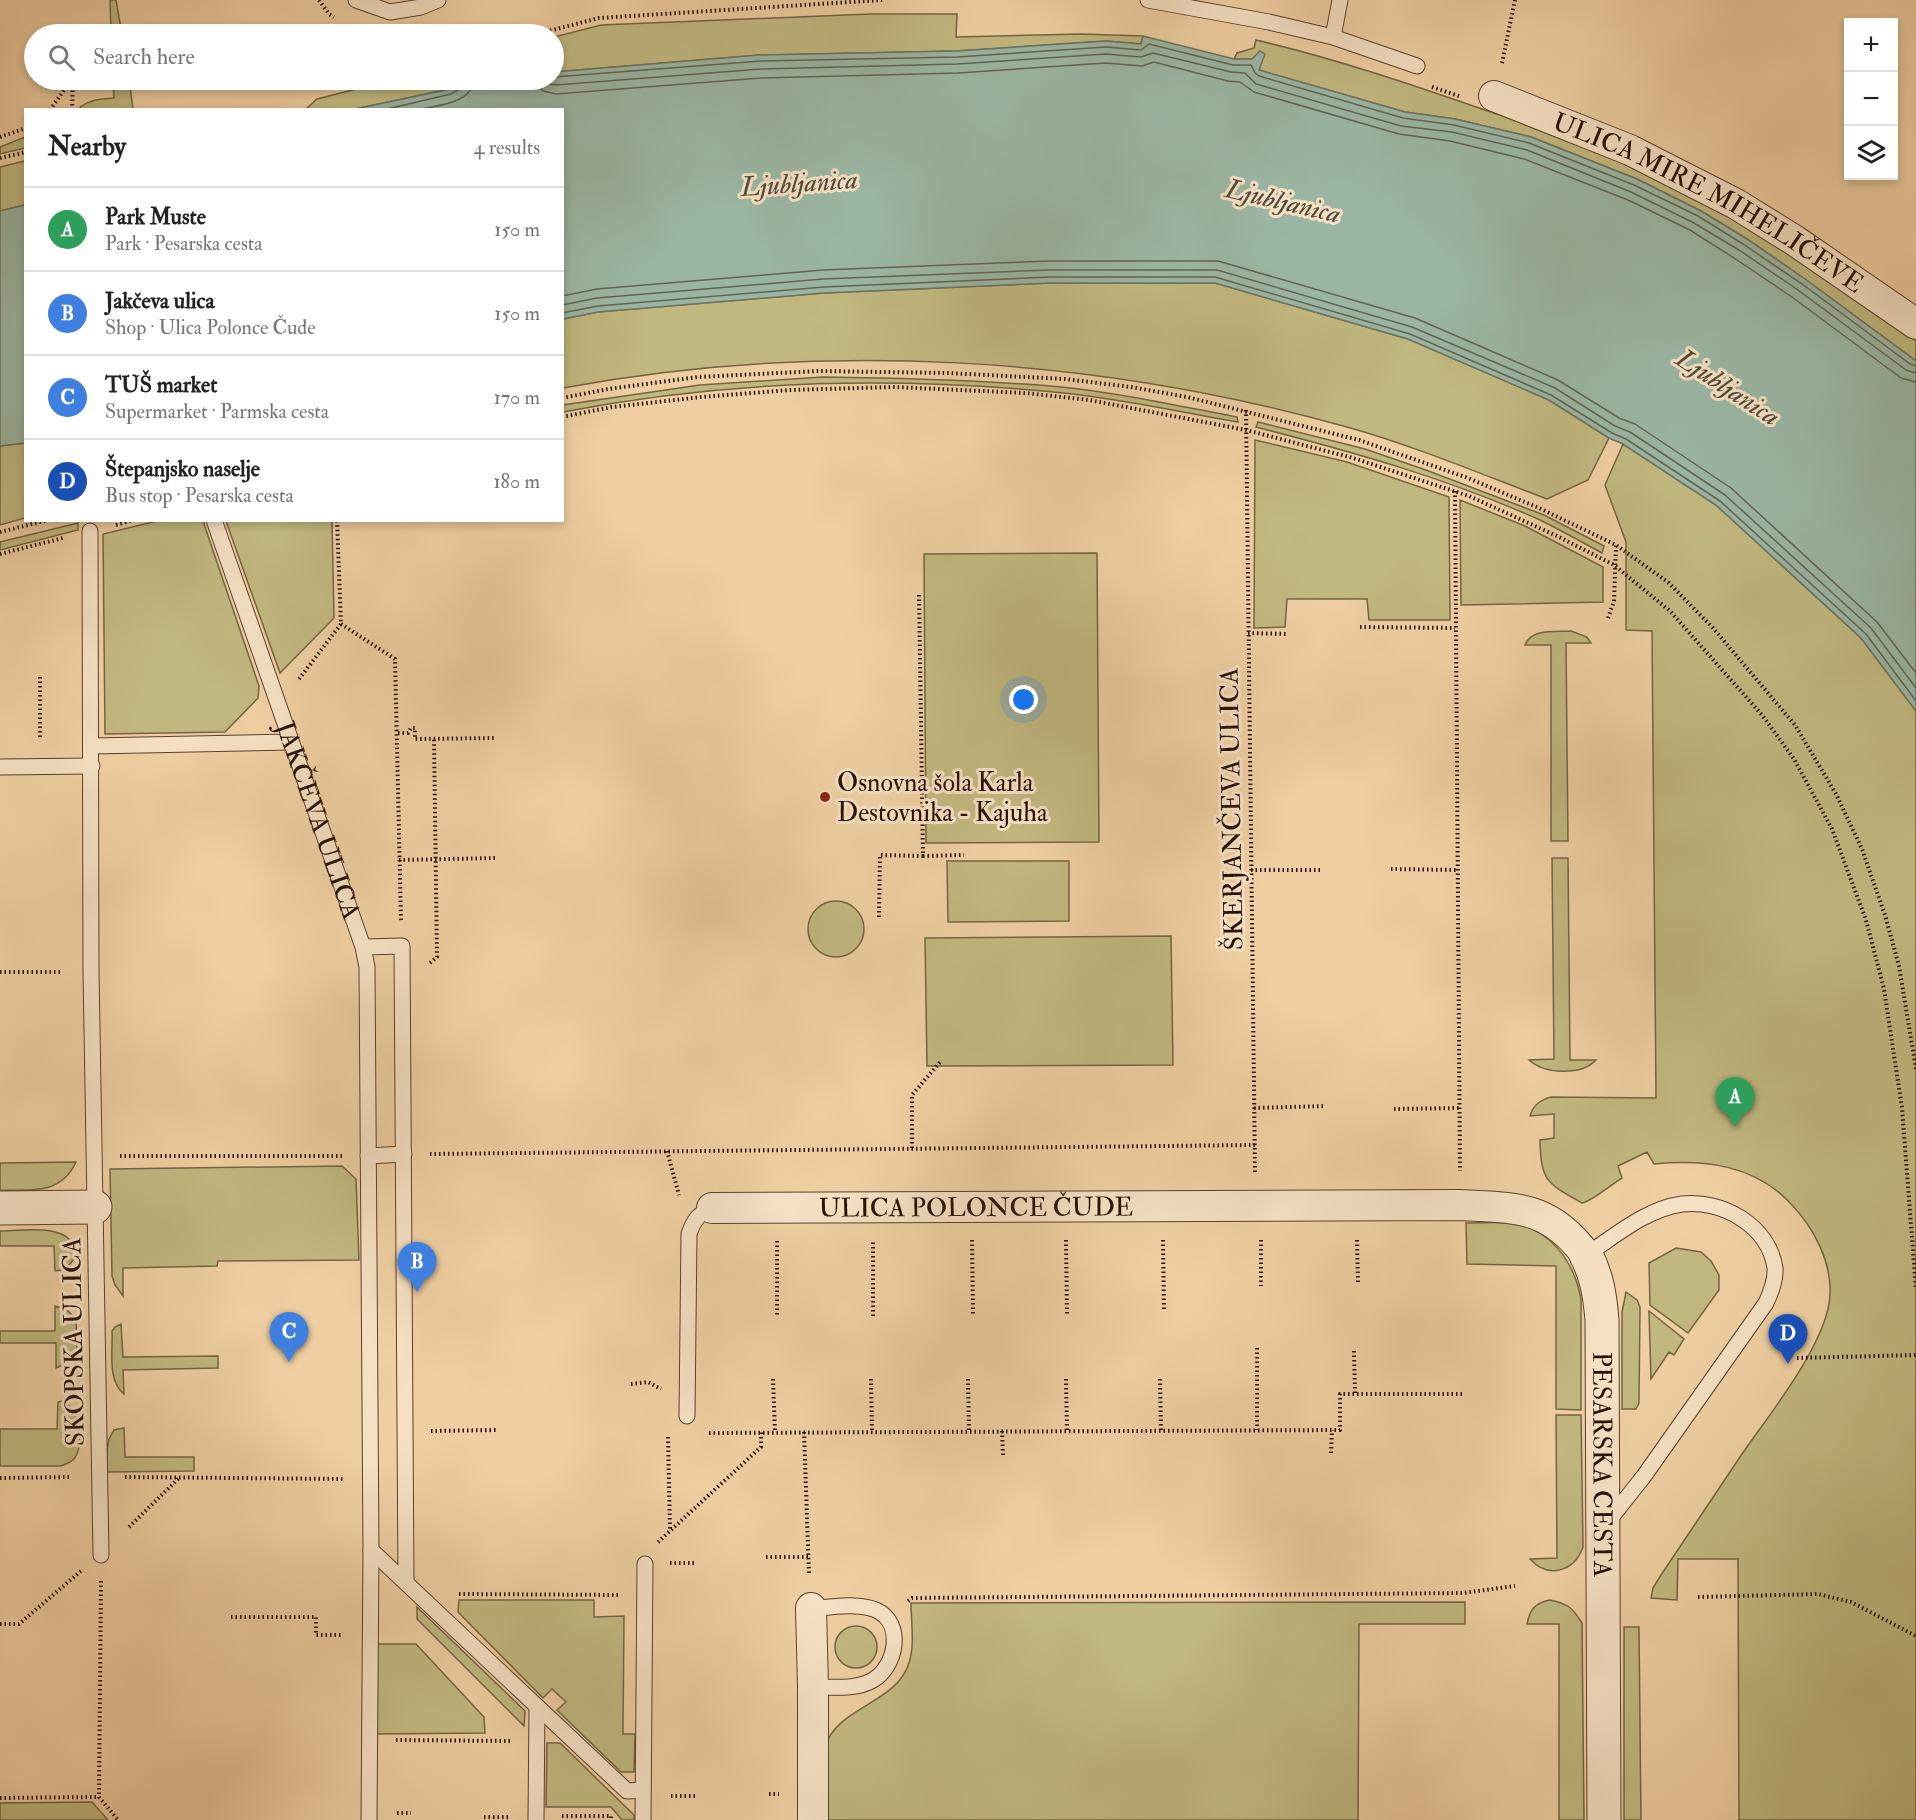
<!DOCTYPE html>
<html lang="en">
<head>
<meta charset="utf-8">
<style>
  :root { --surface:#fff; --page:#f2f2f2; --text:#222; --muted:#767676; --line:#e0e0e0; --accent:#111827 }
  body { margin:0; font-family:"IM FELL Double Pica",serif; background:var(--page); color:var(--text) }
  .controls { position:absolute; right:18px; top:18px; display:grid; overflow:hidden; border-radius:0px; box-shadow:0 3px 9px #0003 }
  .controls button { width:54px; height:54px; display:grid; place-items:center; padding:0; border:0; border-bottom:2px solid var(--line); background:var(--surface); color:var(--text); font:30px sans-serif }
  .you { position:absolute; left:1024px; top:700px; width:21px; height:21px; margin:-15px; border:4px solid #fff; border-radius:50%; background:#1a73e8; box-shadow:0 0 0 9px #1a73e833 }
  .badge { display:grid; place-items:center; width:39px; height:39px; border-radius:50%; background:var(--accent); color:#fff; font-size:20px; font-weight:700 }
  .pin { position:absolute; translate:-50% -50px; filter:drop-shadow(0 2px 3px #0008) }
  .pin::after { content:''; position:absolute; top:32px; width:21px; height:18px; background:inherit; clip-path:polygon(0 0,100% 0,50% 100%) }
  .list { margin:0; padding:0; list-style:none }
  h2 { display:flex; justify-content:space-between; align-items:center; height:78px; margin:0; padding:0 24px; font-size:26px }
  h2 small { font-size:20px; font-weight:400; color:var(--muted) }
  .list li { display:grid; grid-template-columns:39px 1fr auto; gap:18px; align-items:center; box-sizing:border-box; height:84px; padding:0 24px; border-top:2px solid var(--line) }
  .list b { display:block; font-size:22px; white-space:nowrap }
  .list p { margin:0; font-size:20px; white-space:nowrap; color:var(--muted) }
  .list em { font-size:20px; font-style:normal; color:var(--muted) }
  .icon { flex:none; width:33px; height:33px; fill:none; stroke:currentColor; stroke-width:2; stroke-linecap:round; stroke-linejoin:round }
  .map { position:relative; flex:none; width:1916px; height:1820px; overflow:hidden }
  .search { position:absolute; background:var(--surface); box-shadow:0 3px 9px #0003; left:24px; top:24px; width:540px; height:66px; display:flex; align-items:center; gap:15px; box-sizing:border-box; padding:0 21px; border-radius:33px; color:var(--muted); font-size:22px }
  .panel { position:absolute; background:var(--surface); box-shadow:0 3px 9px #0003; left:24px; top:108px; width:540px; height:414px; border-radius:0px }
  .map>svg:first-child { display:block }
  .green { fill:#c1b87f; stroke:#756442; stroke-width:1.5 }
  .water { fill:#9ab6a3; stroke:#6d7464; stroke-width:1.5 }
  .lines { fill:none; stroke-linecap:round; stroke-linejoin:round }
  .shore { stroke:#626454; stroke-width:1.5 }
  .service-casing { stroke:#5a402d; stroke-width:17 }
  .minor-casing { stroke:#5a402d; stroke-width:32 }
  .tertiary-casing { stroke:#5a402d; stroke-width:35 }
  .path { stroke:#291106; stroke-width:4; stroke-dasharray:1.5 3; stroke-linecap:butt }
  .service { stroke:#f5e0c3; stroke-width:15 }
  .minor { stroke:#f5e0c3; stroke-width:30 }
  .tertiary { stroke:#f5e0c3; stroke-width:33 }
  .poi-dot { fill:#8f2418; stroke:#f5e0c3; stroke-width:2 }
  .labels { text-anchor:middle; stroke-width:6; stroke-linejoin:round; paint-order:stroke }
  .street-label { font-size:26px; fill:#291106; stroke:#f5e0c3 }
  .poi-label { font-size:26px; fill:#291106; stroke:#f5e0c3; text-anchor:start }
  .water-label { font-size:27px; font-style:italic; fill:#514b3d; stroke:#f5e0c3 }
</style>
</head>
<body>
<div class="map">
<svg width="1916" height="1820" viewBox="0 0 1916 1820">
  <rect width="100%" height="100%" fill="#efcfa2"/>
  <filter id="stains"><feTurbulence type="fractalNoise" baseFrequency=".00333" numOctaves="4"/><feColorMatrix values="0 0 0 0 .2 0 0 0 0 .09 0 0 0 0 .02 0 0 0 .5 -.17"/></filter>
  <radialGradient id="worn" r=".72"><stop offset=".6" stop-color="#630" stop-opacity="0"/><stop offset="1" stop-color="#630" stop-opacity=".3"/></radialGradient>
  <path class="green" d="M110,0h6l6,34h-11z
    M870,14h87l-1,23 125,-3 62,2 -2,8 -35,-3 -149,10 -197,4 -206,17v-35l47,-12z
    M1256,40c77,18 151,43 226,69 56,19 112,38 165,63 96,46 182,108 269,169v20l-111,-82 -58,-40 -46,-28 -64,-32 -106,-42 -76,-18 -50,-7 -146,-42 -7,-11h-18l3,-6 17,-5z
    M113,80h16l4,29h-52l-1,-2c11,-8 21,-8 34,-9z
    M392,80h71l-13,9 -95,20h-49l11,-10z
    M25,137v11l-25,6v-7z
    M25,161v44l-25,6v-44z
    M1050,283h165l193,56 141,61 60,38 -21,42 -41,19c-66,-25 -132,-53 -200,-72 -253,-71 -526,-87 -784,-39v-69l35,-7 226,-19z
    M823,377c80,1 159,3 238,10 59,6 118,19 176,30l1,5c-58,-10 -116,-23 -174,-29 -167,-17 -337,-13 -501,19v-7l137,-20z
    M1258,422l107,27 61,21 118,45 60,31 -2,7c-20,-11 -40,-22 -60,-32 -92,-42 -189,-69 -286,-94z
    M1255,440l92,22 102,35 1,123h-81l-2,-21h-80l-2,28 -31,1z
    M25,443v75l-25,7v-79z
    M1623,444l93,61 145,133 55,73v1109h-177l-1,-261h-60l-1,41 -26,-2 2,-10 8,-13c27,-40 54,-81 81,-121 27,-39 86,-112 88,-159 2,-32 -16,-67 -38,-90 -36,-40 -87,-46 -138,-41l-7,-12 -29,14 4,12c-10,6 -31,24 -40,25 -35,-20 -41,-21 -42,-63l14,-2v-24l-24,2c3,-11 10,-16 21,-19l105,1 -4,-467 -26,-1v-88l-21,-57z
    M1460,500l65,26 78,41v35l-142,3z
    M157,521h46l56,165 -1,12 -33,34 -120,2 -2,-200z
    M226,521h106l2,97 -54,55z
    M78,523v7l-78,20v-8z
    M1097,553l2,289 -173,1 -2,-289z
    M1571,631l16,6 4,6h-25l2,198h-17v-196h-26c6,-17 31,-13 46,-14z
    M1552,858h16l2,202h26c-15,16 -52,14 -67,0l25,-1z
    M947,861h122v60l-121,1z
    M808 929a28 28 0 1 1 56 0a28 28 0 1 1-56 0Z
    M1171,936l2,129 -246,1 -2,-128z
    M76,1162c-15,33 -45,28 -76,28v-27z
    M342,1166l14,13 3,81 -141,1 -1,5 -94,2v28l-8,-11 -3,-9 -2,-107z
    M1466,1223c14,0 28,-1 42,0 41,3 66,38 73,76v111l-25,-1v-143l-89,-2z
    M0,1231c20,0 66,-8 74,16 4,10 -3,17 -11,23l-8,1 -1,-25h-54z
    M1676,1248l25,4 10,9 8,14v15l-31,43 -38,-28 -1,-42z
    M1626,1292l11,8 3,7 -1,96 -3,6h-14v-97z
    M55,1306l11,3 10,10 1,34 -7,9 -14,6v-25h-56v-12h55z
    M1649,1311l35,28 -10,16 -5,-3 -18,27z
    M121,1324l2,33 95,-1v12l-95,2 1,24c-17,-13 -11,-43 -12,-63l3,-4z
    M62,1401c18,7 23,44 12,58 -4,4 -8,5 -13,7h-61v-37h57l1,-27z
    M1556,1415h25l2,132c-9,25 -35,32 -53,12l27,-1z
    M124,1428l1,29h69v14l-87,1v-23l2,-10 5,-9z
    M459,1600h135v17l30,-1 -1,118h12l-1,38h-13l-64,-62 9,-8 -14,-13 -9,9 -85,-86z
    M1550,1600c18,4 22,7 32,23l2,197h-25v-196h-32c3,-15 8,-21 23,-24z
    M1465,1602v22h-106l-1,196h-537c1,-16 -1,-63 4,-74 15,-41 71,-42 84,-83 6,-18 2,-41 2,-60z
    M417,1607l108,104 -1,15 -107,-107z
    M835 1647a21 21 0 1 1 42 0a21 21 0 1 1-42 0Z
    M1624,1627h15l2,193h-17z
    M375,1644h41l68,73 1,16 -109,1z
    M547,1743h13l74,72v5h-12l-11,-13h-65z
    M92,1802l16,18h-108v-17z"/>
  <path class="water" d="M1143,36l91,23h18l8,-8 5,3 -6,16 146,42 50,7 76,18 106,42 64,32 46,28 58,40 111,82v350l-55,-73 -145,-133 -93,-61 -14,-6 -60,-38 -141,-61 -193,-56h-165l-226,10 -226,19 -35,7 -1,-209 -207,-1 95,-20 13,-9h91v-8l206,-17 197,-4 149,-10 35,3z
    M25,205v238l-25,3v-235z"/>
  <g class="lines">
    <path class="shore" d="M554,77l207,-16 196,-4 149,-10 35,3 8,-6 84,21h18l4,8 4,3 144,42 51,7 75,18 105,42 64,31 45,28 59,40 108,80 6,2
      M533,80l10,11 13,3 205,-16 197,-5 148,-10 36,3 12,-4 74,19 12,1 14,10 145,42 51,7 74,18 104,41 62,30 44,28 58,39 109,81 15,4
      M543,80l6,4 7,1 205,-16 196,-5 149,-10 35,3 12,-4 78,19 14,1 11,11 145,42 51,6 75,18 104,42 63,31 45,27 59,40 108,80 10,3
      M383,110l68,-16 13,-8 2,-6
      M418,110c18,-5 54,-6 56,-30
      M562,296l35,-7 226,-19 227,-9h168l197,57 143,62 61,38 16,6 96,64 146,134 39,51
      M562,305l35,-7 226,-19 227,-9h167l195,57 143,61 60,38 15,6 95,63 146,133 45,60
      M562,313l36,-7 226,-19 226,-10h165l195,57 141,61 61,38 14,6 94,62 146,133 50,67"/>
    <defs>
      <g id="service">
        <path d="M356,0l34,12 31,-5 17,-7"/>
        <path d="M1148,0l121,22 64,15 84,29"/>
        <path d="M1333,37l7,-37"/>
        <path id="s1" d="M214,520l149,427 4,20 4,583 -2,270"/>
        <path d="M90,531l1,441 10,583"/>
        <path d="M92,746l199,-4"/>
        <path d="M0,767l92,-1"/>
        <path d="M363,947l39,-1 4,637"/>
        <path d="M368,1156l36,-2"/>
        <path d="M1586,1255c29,-19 60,-46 96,-51 40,-5 87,22 93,64 1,12 -4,24 -9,35l-122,173 -38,48"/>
        <path d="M687,1416l2,-182c5,-15 10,-20 23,-26"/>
        <path d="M371,1550l256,241 16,-1"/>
        <path d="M811,1608c20,0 47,-6 65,2 29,13 20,57 -3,70 -17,10 -41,7 -60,7"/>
        <path d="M536,1820l1,-113"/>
        <path d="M643,1820l2,-256"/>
      </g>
      <g id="minor">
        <path id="s2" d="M1494,96l136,54 106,54 58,36 122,84"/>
        <path id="s3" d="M712,1208l748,-3c56,3 89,0 126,50"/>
        <path d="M811,1608l2,79v133"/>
      </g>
      <g id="tertiary">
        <path d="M0,1208l95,-1"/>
        <path id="s4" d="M1586,1255c11,21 14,41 16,65l2,500"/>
      </g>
    </defs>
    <use href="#service" class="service-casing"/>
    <use href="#minor" class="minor-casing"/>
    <use href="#tertiary" class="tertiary-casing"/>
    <path class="path" d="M319,0l10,14 5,3
      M537,34l62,-16 283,-18
      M1502,63l13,-63
      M1432,87l27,9
      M50,110l21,-30
      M72,110l1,-30
      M0,137l26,-9
      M0,158l26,-6
      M562,398l46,-9 90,-12 120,-6 130,2 117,6 66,8 56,10 172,43 109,38 71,30 77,37 53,38 44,45 82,97 41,69 26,55 23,66 14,51 17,103
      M1246,410l9,763
      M562,417l50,-10 89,-10 89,-7 104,-3 132,6 63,7 157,30 107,28 116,38 88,40 57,29 56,46 92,104 32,44 38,70 34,91 18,69 18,119 14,182
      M1455,491l5,680
      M116,525l17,-5
      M0,532l48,-12
      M0,554l63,-16
      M1608,618l6,-17 2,-56
      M341,624l54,35 6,262
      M1360,627l95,1
      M1248,633l39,1
      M40,677v62
      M299,679l42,-55 -4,-104
      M398,733h10l3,-5h4v11l80,-1
      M923,856l41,-1
      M399,860l96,-2
      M1391,869l67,1
      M1251,870h70
      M879,917l1,-62 43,1 -4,-264
      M430,963l7,-6 -3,-218
      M0,972h63
      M1254,1108l72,-2
      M1394,1109l65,-1
      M912,1148v-53l29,-34
      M667,1151l12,44
      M430,1154l825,-9
      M120,1156h223
      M972,1240l1,74
      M1066,1240l1,74
      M1163,1240l1,72
      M1261,1240v46
      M1357,1240l1,45
      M777,1241v75
      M873,1316v-76
      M1257,1348v82
      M1354,1351l1,43
      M1797,1358l119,-3
      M773,1379l2,53
      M871,1379l1,52
      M968,1379l1,52
      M1066,1379l1,52
      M1160,1379l1,51
      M631,1384l17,-2 13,7
      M431,1431l67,-1
      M1002,1431l1,24
      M804,1432l5,142
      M709,1433l631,-3v-36h122
      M668,1437l2,93
      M1331,1453l1,-23
      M125,1477l220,2
      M0,1478l72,-1
      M129,1527l50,-49
      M658,1542l103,-95v-15
      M766,1557h43
      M670,1563h24
      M101,1581l-2,216 19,23
      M459,1594l161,1
      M1698,1597l120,-3 33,8 65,34
      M908,1601l4,-3 551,-5 52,-7
      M231,1617h85v18h27
      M0,1624h19l62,-53
      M396,1740l115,1
      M769,1794h10
      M671,1796h24
      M0,1798l99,-1
      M397,1813h14
      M562,1816h49v4
      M484,1817h26"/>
    <use href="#service" class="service"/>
    <use href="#minor" class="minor"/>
    <use href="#tertiary" class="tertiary"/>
  </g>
  <circle class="poi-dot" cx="825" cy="797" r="6"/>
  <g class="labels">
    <g class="street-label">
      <text dy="9" stroke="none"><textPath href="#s2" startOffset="240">ULICA MIRE MIHELIČEVE</textPath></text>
      <text transform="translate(1231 809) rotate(-91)" y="9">ŠKERJANČEVA ULICA</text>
      <text dy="9" stroke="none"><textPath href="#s1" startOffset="318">JAKČEVA ULICA</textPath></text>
      <text dy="9" stroke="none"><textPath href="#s3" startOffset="264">ULICA POLONCE ČUDE</textPath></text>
      <text transform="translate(73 1342) rotate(-91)" y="9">SKOPSKA ULICA</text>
      <text dy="9" stroke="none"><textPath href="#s4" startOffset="212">PESARSKA CESTA</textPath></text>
    </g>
    <g class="poi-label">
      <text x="837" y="791">Osnovna šola Karla<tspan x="837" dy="30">Destovnika - Kajuha</tspan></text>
    </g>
    <g class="water-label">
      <text transform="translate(799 183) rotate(-4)" y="9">Ljubljanica</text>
      <text transform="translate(1283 201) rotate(13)" y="9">Ljubljanica</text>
      <text transform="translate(1728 387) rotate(33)" y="9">Ljubljanica</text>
    </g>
  </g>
  <rect width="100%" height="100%" filter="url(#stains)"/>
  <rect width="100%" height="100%" fill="url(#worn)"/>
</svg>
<div class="controls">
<button>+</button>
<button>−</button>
<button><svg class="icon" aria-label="layers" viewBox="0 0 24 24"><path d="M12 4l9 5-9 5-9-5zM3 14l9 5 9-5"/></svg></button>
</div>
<div class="you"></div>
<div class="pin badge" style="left:1735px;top:1127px;background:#2e9e5b">A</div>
<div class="pin badge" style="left:417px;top:1292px;background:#3f7fe0">B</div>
<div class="pin badge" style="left:289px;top:1362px;background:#3f7fe0">C</div>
<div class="pin badge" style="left:1788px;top:1364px;background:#1a4fb4">D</div>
<div class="search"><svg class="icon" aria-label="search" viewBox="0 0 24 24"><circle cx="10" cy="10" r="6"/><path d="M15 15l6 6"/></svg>Search here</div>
<section class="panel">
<h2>Nearby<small>4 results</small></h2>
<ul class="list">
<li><span class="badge" style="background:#2e9e5b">A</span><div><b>Park Muste</b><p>Park · Pesarska cesta</p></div><em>150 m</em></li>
<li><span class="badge" style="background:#3f7fe0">B</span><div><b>Jakčeva ulica</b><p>Shop · Ulica Polonce Čude</p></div><em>150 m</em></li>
<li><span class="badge" style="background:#3f7fe0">C</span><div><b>TUŠ market</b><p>Supermarket · Parmska cesta</p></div><em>170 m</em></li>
<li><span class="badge" style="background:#1a4fb4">D</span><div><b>Štepanjsko naselje</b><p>Bus stop · Pesarska cesta</p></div><em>180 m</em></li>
</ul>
</section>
</div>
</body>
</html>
